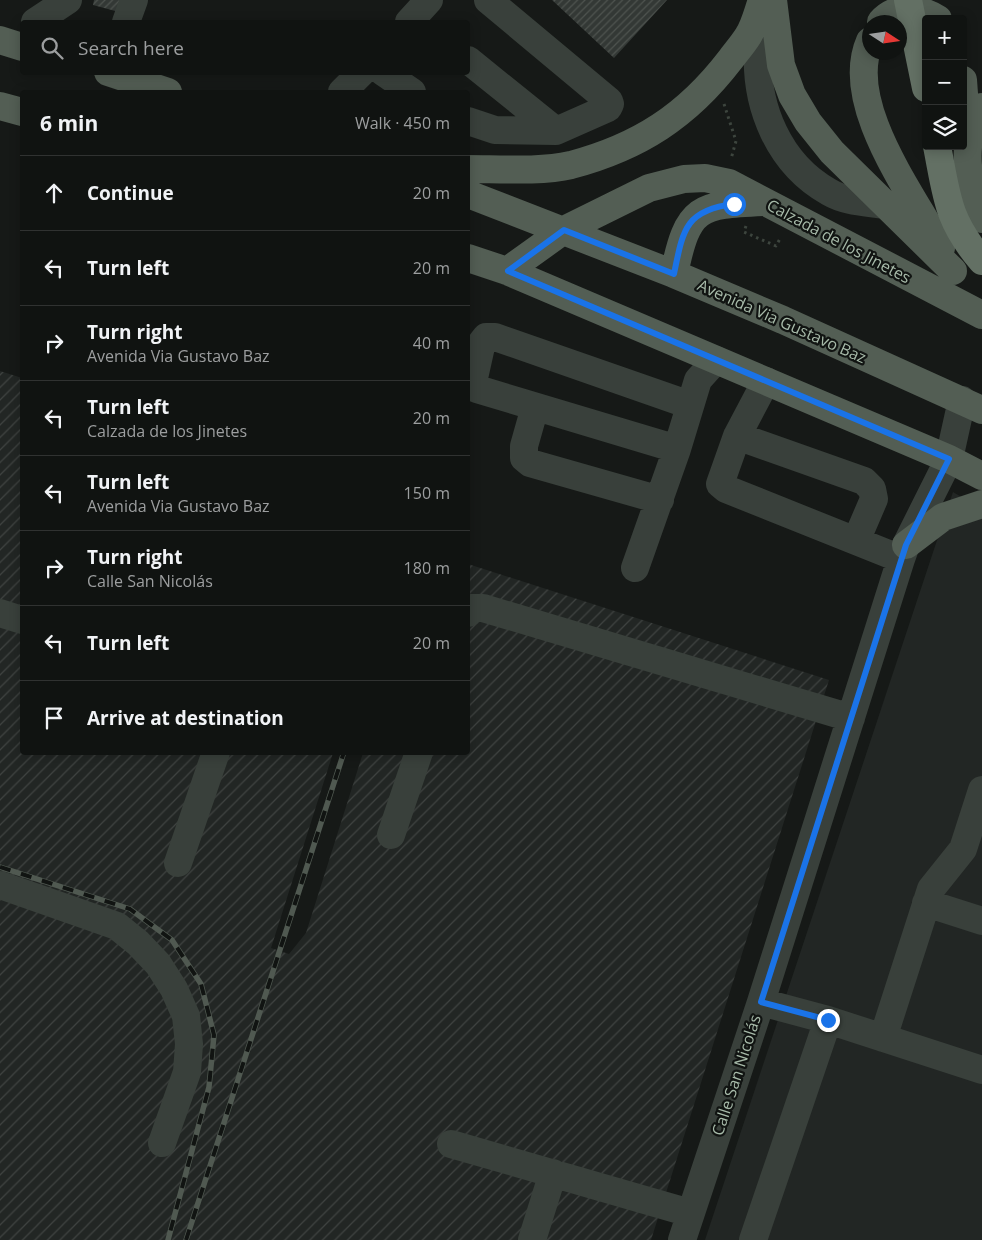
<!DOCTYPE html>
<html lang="en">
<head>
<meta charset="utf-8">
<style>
  :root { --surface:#101311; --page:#1e201f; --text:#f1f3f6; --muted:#9c9e9f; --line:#303231 }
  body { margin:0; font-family:"Open Sans",sans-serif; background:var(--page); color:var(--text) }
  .controls { position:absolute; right:15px; top:15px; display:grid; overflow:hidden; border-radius:5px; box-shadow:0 2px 12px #0003 }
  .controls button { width:45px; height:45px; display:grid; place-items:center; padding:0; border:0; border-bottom:1px solid var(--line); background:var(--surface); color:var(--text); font:25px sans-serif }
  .compass { position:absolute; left:862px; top:15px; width:45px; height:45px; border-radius:50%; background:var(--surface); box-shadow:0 2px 12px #0003; rotate:102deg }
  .stop { position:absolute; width:15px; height:15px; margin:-11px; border:4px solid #1a73e8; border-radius:50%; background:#fff }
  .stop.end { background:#1a73e8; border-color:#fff; box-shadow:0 1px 5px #0008 }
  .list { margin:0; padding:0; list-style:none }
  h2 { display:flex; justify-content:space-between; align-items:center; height:65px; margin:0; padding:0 20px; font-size:21px }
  h2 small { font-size:16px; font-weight:400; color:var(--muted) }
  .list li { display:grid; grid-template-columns:32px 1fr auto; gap:15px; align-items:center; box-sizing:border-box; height:75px; padding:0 20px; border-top:1px solid var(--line) }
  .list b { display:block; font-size:19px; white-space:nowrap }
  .list p { margin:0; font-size:16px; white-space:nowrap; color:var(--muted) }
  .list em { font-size:16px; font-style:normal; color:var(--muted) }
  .icon { flex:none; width:28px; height:28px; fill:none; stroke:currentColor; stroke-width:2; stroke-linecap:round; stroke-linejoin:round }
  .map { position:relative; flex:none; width:982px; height:1240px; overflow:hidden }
  .search { position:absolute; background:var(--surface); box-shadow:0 2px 12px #0003; left:20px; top:20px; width:450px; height:55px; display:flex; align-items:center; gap:12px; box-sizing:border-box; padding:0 18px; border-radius:5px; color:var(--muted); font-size:19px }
  .panel { position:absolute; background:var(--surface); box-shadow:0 2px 12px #0003; left:20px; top:90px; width:450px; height:665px; border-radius:5px }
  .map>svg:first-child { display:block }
  .built { fill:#222624 }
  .industrial { fill:url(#industrial-furrows) }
  .building { fill:url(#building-hatch) }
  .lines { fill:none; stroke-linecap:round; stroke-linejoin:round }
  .path { stroke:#3d453e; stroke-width:3; stroke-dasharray:2.5 4; stroke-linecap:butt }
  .minor { stroke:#39403b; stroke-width:28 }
  .major { stroke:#535e54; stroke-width:28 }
  .highway { stroke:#637064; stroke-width:28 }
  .rail-casing { stroke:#505951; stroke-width:5.5 }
  .rail { stroke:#111412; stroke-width:4; stroke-dasharray:11; stroke-linecap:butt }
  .route { stroke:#1a73e8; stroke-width:6 }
  .labels { text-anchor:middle; stroke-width:4.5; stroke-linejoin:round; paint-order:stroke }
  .street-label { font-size:16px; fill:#a7baa9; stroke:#111412 }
</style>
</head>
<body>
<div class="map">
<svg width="982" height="1240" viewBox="0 0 982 1240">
  <defs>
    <pattern id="industrial-furrows" width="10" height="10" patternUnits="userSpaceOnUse" patternTransform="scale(1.25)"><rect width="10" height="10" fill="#222624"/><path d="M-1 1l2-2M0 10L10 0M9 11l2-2" fill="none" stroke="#3f4341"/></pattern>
    <pattern id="building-hatch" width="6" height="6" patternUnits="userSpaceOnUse" patternTransform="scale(1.25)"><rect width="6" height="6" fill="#333835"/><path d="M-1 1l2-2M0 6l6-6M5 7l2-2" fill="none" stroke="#4e534f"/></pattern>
  </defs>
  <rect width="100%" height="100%" fill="#161917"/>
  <path class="built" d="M953,492l29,17v731h-277z"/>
  <path class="industrial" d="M0,371l22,7v374l311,1 -62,195 18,6 17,-21 57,-180 105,-1v-188l361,116 -178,560h-651z"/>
  <path class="building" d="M94,0h29l-4,12 -26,-7z
    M552,0h115l-53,58z"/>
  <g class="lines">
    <path class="path" d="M724,104l12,37 -5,18
      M746,226l-2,6 32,14 5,-9"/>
    <path class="minor" d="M765,9c-2,13 -7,28 -7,41 -3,57 21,114 71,142 17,10 37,10 56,13
      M35,22l33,-22
      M126,22l8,-22
      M409,22l20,-22
      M468,60l88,71
      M383,72l29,20
      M342,92l20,-20
      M468,121l27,9 61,1 52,-23 2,-4 -1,-3 -121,-101
      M766,381l-29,55 -17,48 6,5 175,70
      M535,407l-11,39v12l6,5 130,37
      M737,436l127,45 8,8 2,10 -18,42
      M677,449l-200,-60 -5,-2 10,-45 4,-5h9l195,68
      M635,568l42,-119 21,-69 18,-20
      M0,613l22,7
      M468,613l3,-5h12l368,110
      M391,835l28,-83
      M178,863l38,-111
      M0,885l117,41 21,17 20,21 16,25 12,27 3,28 -2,28 -25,71
      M926,903l56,18
      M761,1002l67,18 154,50
      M883,1038l48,-149 32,-40 19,-59
      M451,1144l239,69
      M532,1240l21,-67
      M682,1240l79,-238 140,-443 5,-14 43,-86 13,-59
      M753,1240l75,-220"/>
    <path class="major" d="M773,0l8,65 11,30 16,27 24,30 121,119
      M881,22c14,-17 40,-14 57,-3
      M0,40l22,7
      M870,41c-28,63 44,155 71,207
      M108,72l60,20
      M963,80l4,55
      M0,106l22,6
      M982,107c-23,35 -15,74 0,112
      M468,169c30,0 73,3 103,-4 68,-18 116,-49 159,-105 6,-8 13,-16 18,-24 7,-11 10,-25 14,-36
      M468,194l206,80 109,46 199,90
      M468,258l39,13 442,188 33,17
      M507,271l57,-41 85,-42 35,-9 21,-1 24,5 253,132
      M674,274c14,-68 24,-69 90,-72
      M906,545l37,-28 39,-13"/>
    <path class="highway" d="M908,0l18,88
      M937,146c10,51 10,74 45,115"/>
    <defs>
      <path id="rail" d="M0,867l130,42 42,31 29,44 13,51 -5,52 -41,153
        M186,1240l158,-488"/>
    </defs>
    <use href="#rail" class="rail-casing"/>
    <use href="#rail" class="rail"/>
  </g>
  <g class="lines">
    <path class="route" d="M734,204c-49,6 -51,26 -60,70l-110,-44 -56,41 441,188 -43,86 -145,457 67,18"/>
  </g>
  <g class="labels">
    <g class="street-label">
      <text transform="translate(839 241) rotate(28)" y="6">Calzada de los Jinetes</text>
      <text transform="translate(782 321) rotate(24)" y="6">Avenida Via Gustavo Baz</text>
      <text transform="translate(736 1075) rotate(-72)" y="6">Calle San Nicolás</text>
    </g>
  </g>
</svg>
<div class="controls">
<button>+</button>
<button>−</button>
<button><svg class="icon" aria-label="layers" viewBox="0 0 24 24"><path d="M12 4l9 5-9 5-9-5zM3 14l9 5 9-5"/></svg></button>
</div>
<svg class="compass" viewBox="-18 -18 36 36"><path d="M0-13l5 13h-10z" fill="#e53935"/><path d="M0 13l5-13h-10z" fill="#9c9e9f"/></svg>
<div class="stop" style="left:734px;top:204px"></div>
<div class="stop end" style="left:828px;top:1020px"></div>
<div class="search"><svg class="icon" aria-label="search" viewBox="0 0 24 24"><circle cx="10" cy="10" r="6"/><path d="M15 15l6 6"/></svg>Search here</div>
<section class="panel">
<h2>6 min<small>Walk · 450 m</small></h2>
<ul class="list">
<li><svg class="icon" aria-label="ahead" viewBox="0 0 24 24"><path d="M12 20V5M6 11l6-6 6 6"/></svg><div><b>Continue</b></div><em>20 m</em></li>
<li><svg class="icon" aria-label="left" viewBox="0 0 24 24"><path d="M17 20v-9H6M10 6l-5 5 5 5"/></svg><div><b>Turn left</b></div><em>20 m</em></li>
<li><svg class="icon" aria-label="right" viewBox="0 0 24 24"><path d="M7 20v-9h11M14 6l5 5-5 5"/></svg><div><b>Turn right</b><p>Avenida Via Gustavo Baz</p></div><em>40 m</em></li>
<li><svg class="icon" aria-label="left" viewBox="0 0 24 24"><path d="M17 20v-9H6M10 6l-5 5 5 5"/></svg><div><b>Turn left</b><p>Calzada de los Jinetes</p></div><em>20 m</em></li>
<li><svg class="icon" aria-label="left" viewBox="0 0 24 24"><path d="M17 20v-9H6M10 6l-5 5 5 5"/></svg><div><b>Turn left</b><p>Avenida Via Gustavo Baz</p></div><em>150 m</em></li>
<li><svg class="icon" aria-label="right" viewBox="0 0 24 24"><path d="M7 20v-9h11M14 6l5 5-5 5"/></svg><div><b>Turn right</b><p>Calle San Nicolás</p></div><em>180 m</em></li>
<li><svg class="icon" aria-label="left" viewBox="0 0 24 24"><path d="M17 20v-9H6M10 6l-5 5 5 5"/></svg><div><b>Turn left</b></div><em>20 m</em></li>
<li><svg class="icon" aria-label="arrive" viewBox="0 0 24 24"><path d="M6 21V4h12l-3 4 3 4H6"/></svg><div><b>Arrive at destination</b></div></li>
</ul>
</section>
</div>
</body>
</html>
